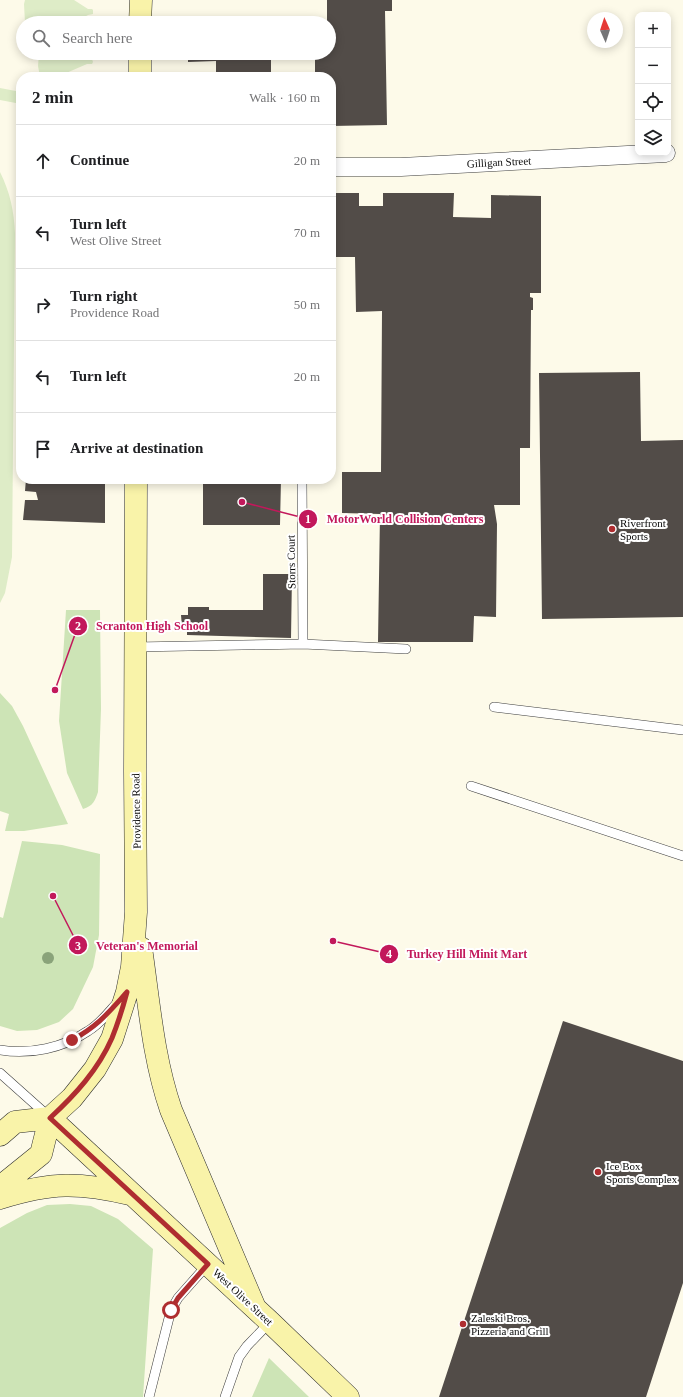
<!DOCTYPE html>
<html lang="en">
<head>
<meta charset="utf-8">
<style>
  :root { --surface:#fff; --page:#f2f2f2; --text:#202124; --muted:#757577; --line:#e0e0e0 }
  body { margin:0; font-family:"Times New Roman",serif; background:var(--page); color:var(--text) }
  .controls { position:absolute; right:12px; top:12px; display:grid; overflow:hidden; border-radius:8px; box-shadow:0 2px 10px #0003 }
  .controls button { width:36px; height:36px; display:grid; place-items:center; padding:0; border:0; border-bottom:1px solid var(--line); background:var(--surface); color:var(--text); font:20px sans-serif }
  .compass { position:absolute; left:587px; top:12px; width:36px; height:36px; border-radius:50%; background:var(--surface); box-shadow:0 2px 10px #0003; rotate:357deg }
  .stop { position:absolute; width:12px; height:12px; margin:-9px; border:3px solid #af2d30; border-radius:50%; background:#fff }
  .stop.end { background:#af2d30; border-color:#fff; box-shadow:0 1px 4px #0008 }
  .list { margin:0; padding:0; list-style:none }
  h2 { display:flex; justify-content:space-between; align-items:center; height:52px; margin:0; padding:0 16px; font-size:17px }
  h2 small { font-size:13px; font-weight:400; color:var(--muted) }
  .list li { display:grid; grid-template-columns:26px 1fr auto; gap:12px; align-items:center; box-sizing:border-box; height:72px; padding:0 16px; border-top:1px solid var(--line) }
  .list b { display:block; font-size:15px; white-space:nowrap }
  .list p { margin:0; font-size:13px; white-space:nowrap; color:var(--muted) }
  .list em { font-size:13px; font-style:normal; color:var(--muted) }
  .icon { flex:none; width:22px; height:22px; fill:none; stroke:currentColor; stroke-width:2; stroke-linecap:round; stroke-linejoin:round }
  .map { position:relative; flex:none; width:683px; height:1397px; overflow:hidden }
  .search { position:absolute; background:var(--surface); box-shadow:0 2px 10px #0003; left:16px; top:16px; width:320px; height:44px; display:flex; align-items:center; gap:10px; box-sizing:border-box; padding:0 14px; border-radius:22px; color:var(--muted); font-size:15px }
  .panel { position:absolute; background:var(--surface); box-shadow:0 2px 10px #0003; left:16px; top:72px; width:320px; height:412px; border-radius:16px }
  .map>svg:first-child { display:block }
  .green { fill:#cde4b6 }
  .pitch { fill:#deecc7 }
  .building { fill:#524c48 }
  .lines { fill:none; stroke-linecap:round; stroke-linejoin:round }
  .service-casing { stroke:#3d3d3d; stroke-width:10 }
  .minor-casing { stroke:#3d3d3d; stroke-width:19 }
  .secondary-casing { stroke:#2c2c2c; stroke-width:23 }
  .service { stroke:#fff; stroke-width:9 }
  .minor { stroke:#fff; stroke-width:18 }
  .secondary { stroke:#f9f3a9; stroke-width:22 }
  .tree { fill:#8aa37a }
  .route { stroke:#af2d30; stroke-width:5 }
  .poi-dot { fill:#af2d30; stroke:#fff; stroke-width:1.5 }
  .labels { text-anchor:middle; stroke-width:4; stroke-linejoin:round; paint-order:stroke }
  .street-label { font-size:11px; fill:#0a0a0a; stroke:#fff }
  .poi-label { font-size:11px; fill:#0a0a0a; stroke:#fff; text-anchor:start }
  .leader { fill:none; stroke:#c2185b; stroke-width:1.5 }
  .callout-dot { fill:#c2185b; stroke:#fff; stroke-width:1.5 }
  .mark-label { font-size:12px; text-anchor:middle; font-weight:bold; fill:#fff }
  .callout-label { font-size:12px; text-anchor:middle; font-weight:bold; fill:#c2185b; stroke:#fff; stroke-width:4; stroke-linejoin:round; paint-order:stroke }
</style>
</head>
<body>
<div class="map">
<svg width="683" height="1397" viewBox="0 0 683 1397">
  <rect width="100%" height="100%" fill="#fdfae9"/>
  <path class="green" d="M66,610h34l1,99 -3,83c-3,9 -5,14 -15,17l-16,-36 -8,-52z
    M0,693l12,13 11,20 45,98 -44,7h-19l4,-17 -9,-3z
    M22,841l40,4 38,9 -1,81 -6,32 -20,42 -14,13 -22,8 -20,1 -17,-5v-109l3,1z
    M70,1204l21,2 27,13 35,30 -10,148h-143v-169l27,-15 20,-8z
    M269,1358l40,39h-57z"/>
  <path class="pitch" d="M25,0h49l14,9h4l1,1v4l-5,1 -15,8h-48l-1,-19z
    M39,53h22l25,7 4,-2 2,1 1,3 -1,2h-5l-30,13h-17l-2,-11z
    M0,88l21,4v12l-21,-4z
    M0,172c10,20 14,39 15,61l-3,324 -7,36 -5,10z"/>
  <path class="building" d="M327,0h65v11h-7l2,114 -56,1v-49h-16v-24h14v-30h-2z
    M188,53h83v19l-24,1v4h-31v-16l-28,1z
    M331,193h28v13h24v-13h71l-1,24 38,1v-23l50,1v97h-11v4l3,1v12h-2l-1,138h-10v57h-26l3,19 -1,93 -22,-1 -1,26h-95l2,-128 -38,-1v-41h39l1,-161 -26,1 -1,-55h-24z
    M640,372l1,69 42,-1v177l-141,2 -3,-246z
    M26,479h79v44l-82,-3 2,-20h13l-2,-8 -11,-1z
    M203,479h78l-1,46h-77z
    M263,574h29l-1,64 -104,-3v-8h-5l-1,-12h7v-8h21v3h54z
    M563,1021l120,40v222l-37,114h-207z"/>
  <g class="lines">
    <defs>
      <path id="service" d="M302,479l1,165
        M135,647l168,-3 103,5
        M494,707l189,23
        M471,786l212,70
        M0,1050c30,5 63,-2 88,-19 12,-7 20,-18 29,-28
        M0,1073l47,42
        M149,1397l22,-87 7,-12 30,-34
        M225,1397l14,-40 8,-11 23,-24"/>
      <path id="minor" d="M331,167h70l265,-14"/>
      <path id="secondary" d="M140,23l1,-23
        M140,77v-24
        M141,948c8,54 12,110 30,162l84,198
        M50,1118l220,204 78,75
        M0,1135l15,-13 35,-4
        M0,1187l41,-33 9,-36 22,-20 23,-29 17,-30 15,-47 5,-25 4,-55 -1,-141 1,-292
        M0,1198c51,-16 79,-16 130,-4"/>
    </defs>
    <use href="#service" class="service-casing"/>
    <use href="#minor" class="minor-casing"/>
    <use href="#secondary" class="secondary-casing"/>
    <use href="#service" class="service"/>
    <use href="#minor" class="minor"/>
    <use href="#secondary" class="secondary"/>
  </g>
  <circle class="tree" cx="48" cy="958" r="6"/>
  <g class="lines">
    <path class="route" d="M72,1040c26,-14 36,-27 55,-48 -4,15 -9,31 -15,46 -14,32 -37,57 -62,80l158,146 -30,34 -7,12"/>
  </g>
  <g class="poi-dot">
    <circle cx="612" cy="529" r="4"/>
    <circle cx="598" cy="1172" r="4"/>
    <circle cx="463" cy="1324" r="4"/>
  </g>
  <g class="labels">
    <g class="street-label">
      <text transform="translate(499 162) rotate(-3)" y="4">Gilligan Street</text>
      <text transform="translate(291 562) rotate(-91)" y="4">Storrs Court</text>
      <text transform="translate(136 811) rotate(-91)" y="4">Providence Road</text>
      <text transform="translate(243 1297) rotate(43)" y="4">West Olive Street</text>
    </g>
    <g class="poi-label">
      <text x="620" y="527">Riverfront<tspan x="620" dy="13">Sports</tspan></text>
      <text x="606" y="1170">Ice Box<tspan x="606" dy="13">Sports Complex</tspan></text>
      <text x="471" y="1322">Zaleski Bros.<tspan x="471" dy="13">Pizzeria and Grill</tspan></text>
    </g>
  </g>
  <path class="leader" d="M242 502L308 519M55 690L78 626M53 896L78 945M333 941L389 954"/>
  <g class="callout-dot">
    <circle cx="242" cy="502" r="4"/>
    <circle cx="55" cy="690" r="4"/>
    <circle cx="53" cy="896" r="4"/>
    <circle cx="333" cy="941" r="4"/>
    <circle cx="308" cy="519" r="10"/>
    <circle cx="78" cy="626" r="10"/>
    <circle cx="78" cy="945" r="10"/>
    <circle cx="389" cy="954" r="10"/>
  </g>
  <g class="mark-label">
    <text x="308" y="523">1</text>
    <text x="78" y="630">2</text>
    <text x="78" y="950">3</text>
    <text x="389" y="958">4</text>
  </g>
  <g class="callout-label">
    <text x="405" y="523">MotorWorld Collision Centers</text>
    <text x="152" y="630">Scranton High School</text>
    <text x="147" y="950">Veteran's Memorial</text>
    <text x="467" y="958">Turkey Hill Minit Mart</text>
  </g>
</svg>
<div class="controls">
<button>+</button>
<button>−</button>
<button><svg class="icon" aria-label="locate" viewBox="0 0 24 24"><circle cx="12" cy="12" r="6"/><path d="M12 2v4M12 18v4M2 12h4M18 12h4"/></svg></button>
<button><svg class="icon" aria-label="layers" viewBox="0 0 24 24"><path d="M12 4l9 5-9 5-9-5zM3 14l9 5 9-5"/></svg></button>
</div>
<svg class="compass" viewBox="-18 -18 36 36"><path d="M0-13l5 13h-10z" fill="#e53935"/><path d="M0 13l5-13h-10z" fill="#757577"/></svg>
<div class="stop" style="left:171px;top:1310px"></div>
<div class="stop end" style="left:72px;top:1040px"></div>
<div class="search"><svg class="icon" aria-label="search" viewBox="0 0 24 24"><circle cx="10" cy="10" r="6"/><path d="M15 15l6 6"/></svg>Search here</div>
<section class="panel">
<h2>2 min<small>Walk · 160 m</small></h2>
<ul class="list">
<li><svg class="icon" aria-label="ahead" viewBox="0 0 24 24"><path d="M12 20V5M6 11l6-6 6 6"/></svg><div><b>Continue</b></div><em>20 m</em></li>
<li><svg class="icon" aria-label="left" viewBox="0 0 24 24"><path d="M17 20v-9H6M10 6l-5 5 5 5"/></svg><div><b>Turn left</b><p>West Olive Street</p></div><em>70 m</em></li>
<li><svg class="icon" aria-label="right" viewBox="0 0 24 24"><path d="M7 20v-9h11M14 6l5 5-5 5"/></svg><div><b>Turn right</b><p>Providence Road</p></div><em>50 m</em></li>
<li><svg class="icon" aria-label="left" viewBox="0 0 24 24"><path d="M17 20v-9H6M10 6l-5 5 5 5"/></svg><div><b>Turn left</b></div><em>20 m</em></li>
<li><svg class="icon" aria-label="arrive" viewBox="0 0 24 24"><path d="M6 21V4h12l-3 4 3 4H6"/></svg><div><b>Arrive at destination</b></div></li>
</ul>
</section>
</div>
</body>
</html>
